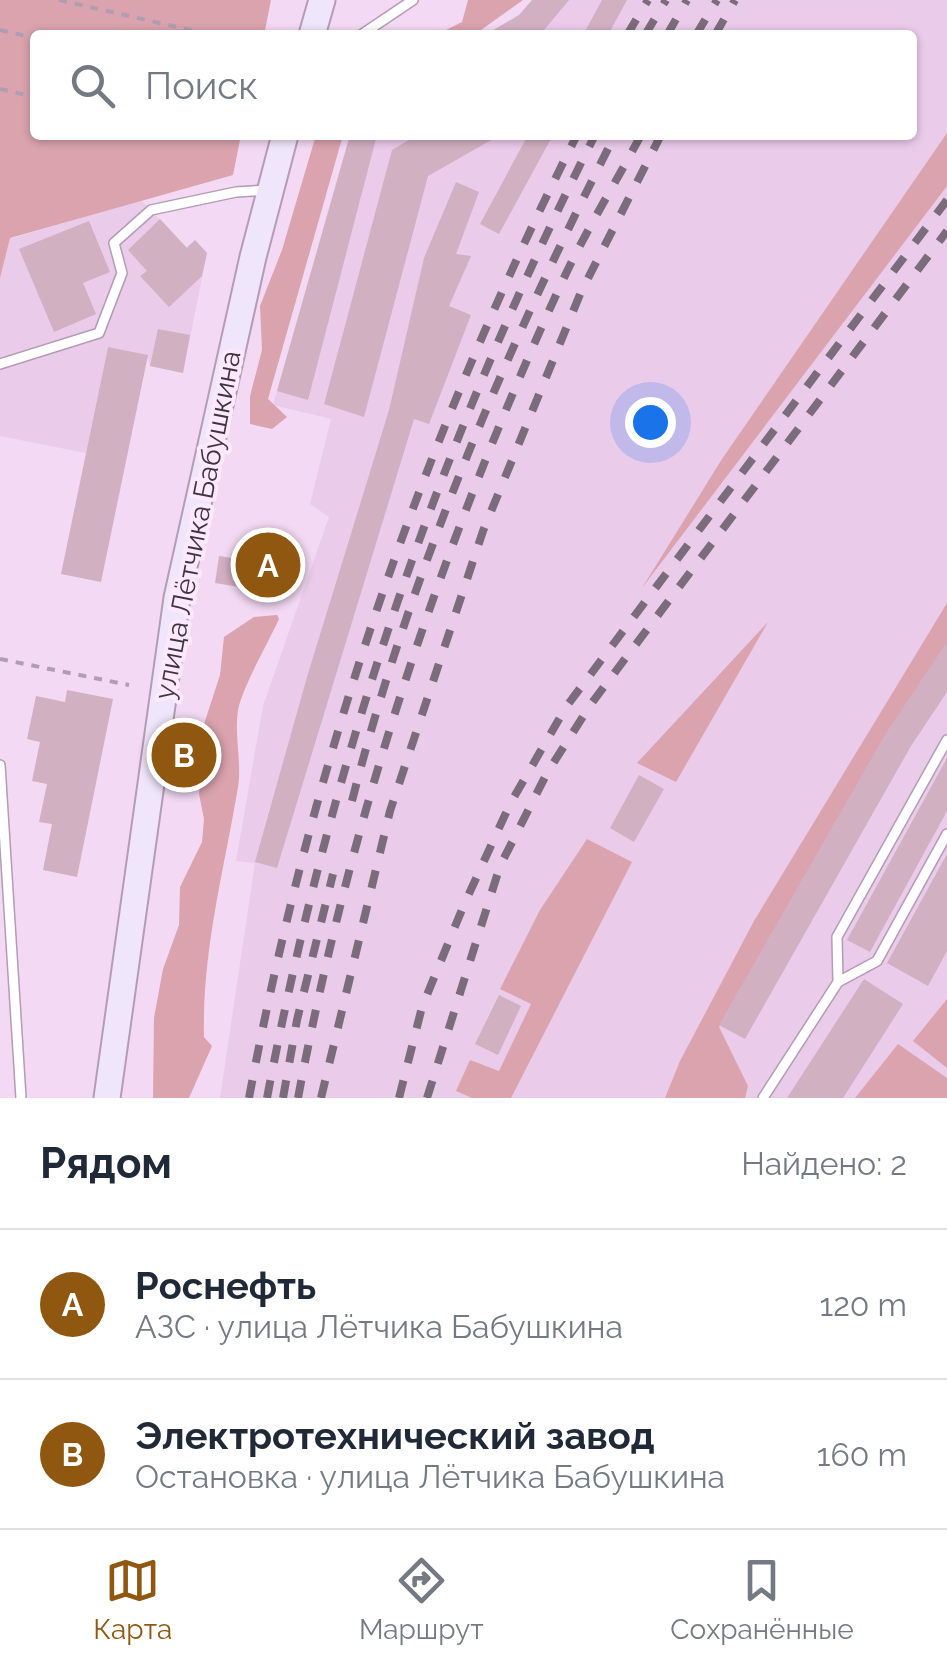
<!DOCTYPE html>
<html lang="ru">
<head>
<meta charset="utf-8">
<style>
  :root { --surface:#fff; --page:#f2f2f3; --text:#1f2937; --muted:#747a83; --line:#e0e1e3; --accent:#8f570f }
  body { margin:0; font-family:Raleway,sans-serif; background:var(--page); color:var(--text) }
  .you { position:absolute; left:650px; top:422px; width:35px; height:35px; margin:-25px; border:8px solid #fff; border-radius:50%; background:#1a73e8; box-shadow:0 0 0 15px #1a73e833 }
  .badge { display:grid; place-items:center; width:65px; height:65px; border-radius:50%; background:var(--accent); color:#fff; font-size:32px; font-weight:700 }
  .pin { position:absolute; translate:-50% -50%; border:5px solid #fff; box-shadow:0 2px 10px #0006 }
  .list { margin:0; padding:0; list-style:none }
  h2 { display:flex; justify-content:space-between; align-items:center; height:130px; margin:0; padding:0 40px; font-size:42px }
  h2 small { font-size:32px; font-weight:400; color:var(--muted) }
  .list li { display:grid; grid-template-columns:65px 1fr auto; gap:30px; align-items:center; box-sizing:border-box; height:150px; padding:0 40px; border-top:2px solid var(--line) }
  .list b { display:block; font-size:38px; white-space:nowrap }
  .list p { margin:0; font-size:32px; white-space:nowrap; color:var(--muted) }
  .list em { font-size:32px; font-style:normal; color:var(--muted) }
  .icon { flex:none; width:55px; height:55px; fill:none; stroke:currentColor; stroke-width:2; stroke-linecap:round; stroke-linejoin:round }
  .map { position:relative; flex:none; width:947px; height:1098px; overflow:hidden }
  .search { position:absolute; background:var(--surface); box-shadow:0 2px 8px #0004; left:30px; right:30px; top:30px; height:110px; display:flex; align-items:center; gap:25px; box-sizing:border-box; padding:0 35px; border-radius:10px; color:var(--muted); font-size:38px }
  .sheet { height:430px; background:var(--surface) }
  nav { display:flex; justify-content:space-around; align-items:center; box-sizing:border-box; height:140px; border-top:2px solid var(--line); background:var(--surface); font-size:28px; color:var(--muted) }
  nav a { display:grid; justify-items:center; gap:5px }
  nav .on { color:var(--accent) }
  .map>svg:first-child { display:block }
  .built { fill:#eacbea }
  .green { fill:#daa3ae }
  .building { fill:#d1b0c1 }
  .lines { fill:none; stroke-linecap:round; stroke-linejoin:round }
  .lane-casing { stroke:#b39cb4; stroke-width:12 }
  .secondary-casing { stroke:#b39cb4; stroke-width:29 }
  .path { stroke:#b19db1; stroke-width:4; stroke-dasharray:8 8; stroke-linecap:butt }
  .lane { stroke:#fff; stroke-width:9 }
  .secondary { stroke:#f0e6fb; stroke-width:25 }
  .rail { stroke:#7b6c7b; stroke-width:8; stroke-dasharray:18 18; stroke-linecap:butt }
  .labels { text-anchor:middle; stroke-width:8; stroke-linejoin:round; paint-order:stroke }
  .street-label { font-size:28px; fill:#3f353f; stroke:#fde8fd }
</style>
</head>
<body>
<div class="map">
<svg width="947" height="1098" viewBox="0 0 947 1098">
  <rect width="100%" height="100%" fill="#f3d9f3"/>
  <path class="built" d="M532,0h415v1098h-727l35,-235 -19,-2 27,-155 66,-189 -19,-13 21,-85 -58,-14 77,-270h562v-100h-427l34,-20z
    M141,200l45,47 9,-7 12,13 -24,120 -33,-7 -3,-11 -39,-8 -22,106 -86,-17v-198h13z"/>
  <path class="green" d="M0,0h271l-7,35h-229v100h206l-8,40 -223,63 -10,40z
    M468,0h55l-49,35h-38l26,-13z
    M947,133v53l-305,402 80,-129z
    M316,135h27l-75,264 19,18 -15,12 -22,-5v-28l12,-46 -2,-44 22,-56z
    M947,603v55l-24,20 -204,349 29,59 -3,12h-80l15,-37 74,-140z
    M277,615l2,4c-11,24 -36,67 -41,91 -4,25 4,52 0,77 -14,84 -36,163 -34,250l8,9 -23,52h-36l1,-80 9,-49 16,-44 1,-38 22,-45 2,-23 -5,-25 6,-73 15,-46 4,-38 30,-20z
    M768,622l-92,160 -39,-19z
    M587,839l45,23 -121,236h-39l-16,-7 14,-31 29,11 32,-67 -31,-15 40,-79z
    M947,999v69l-34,-27z
    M898,1044l49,34v20h-92z"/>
  <path class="building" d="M532,0h37l-29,35h-55l34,-20z
    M602,0h25l-19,35h-25z
    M350,135h27l-69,265 -31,-9z
    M417,135h83l-72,41 -64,241 -40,-13 68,-254z
    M528,135h25l-54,99 -19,-10z
    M456,182l23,10 -23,62 15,2 -22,50 22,9 -42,109 -15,-5 -137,449 -22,-6 52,-185 82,-267 35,-152z
    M160,219l27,29 8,-8 12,13 -5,23 -33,31 -29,-31 7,-5 -19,-21z
    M89,221l21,51 -27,11 13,31 -42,18 -35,-83z
    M158,329l32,6 -7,38 -33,-7z
    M108,347l40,8 -47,227 -40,-8z
    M261,540l23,4 -4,23 11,2 -4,26 -72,-12 4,-27 38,6z
    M947,642v50l-36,54 -166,293 -26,-14 167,-292z
    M67,690l46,9 -36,178 -34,-7 9,-46 -13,-2 8,-38 -15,-3 8,-39 -13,-3 9,-43 29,6z
    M947,758v53l-77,141 -23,-12z
    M639,775l25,14 -30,53 -24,-14z
    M947,854v97l-19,35 -41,-23z
    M864,979l39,25 -60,94h-56z
    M499,995l22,11 -23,49 -23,-11z"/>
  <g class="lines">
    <defs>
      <path id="lane" d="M361,35l52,-35
        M0,364l99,-31 23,-60 -8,-30 37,-33 85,-18 32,-2
        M0,765l21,333
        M838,982l39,-21 70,-127
        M763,1098l75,-116 -1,-45 110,-197"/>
      <path id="secondary" d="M312,35l10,-35
        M107,1098l70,-500 76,-341 32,-122"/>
    </defs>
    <use href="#lane" class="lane-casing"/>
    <use href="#secondary" class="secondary-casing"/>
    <path class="path" d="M59,0l153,35
      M0,30l35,8
      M0,89l35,8
      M0,659l129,26"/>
    <use href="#lane" class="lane"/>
    <use href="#secondary" class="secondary"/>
    <path class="rail" d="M627,35l21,-35
      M645,35l21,-35
      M667,35l20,-35
      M696,35l21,-35
      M715,35l20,-35
      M352,801c58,-229 156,-456 263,-666
      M249,1098c63,-337 173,-657 328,-963
      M267,1098c65,-342 171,-652 328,-963
      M283,1098l14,-78 36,-146
      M298,1098c53,-282 144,-555 264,-816 23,-50 53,-98 79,-147
      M321,1098l69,-287 93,-280 98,-239 80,-157
      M399,1098l23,-91 41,-100 47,-103 56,-97 381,-507
      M427,1098l73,-232 47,-93 44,-69 356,-473"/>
  </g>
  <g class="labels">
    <g class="street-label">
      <text transform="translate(197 525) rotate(-79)" y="10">улица Лётчика Бабушкина</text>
    </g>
  </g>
</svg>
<div class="you"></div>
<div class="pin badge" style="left:268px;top:565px">A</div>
<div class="pin badge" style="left:184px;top:755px">B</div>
<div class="search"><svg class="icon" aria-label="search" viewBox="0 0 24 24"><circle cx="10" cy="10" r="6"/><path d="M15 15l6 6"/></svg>Поиск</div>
</div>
<section class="sheet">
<h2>Рядом<small>Найдено: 2</small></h2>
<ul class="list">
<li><span class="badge">A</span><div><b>Роснефть</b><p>АЗС · улица Лётчика Бабушкина</p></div><em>120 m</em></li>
<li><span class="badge">B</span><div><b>Электротехнический завод</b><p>Остановка · улица Лётчика Бабушкина</p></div><em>160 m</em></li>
</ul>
</section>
<nav>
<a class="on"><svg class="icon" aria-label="map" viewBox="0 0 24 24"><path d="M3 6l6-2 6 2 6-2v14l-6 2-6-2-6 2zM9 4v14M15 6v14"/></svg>Карта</a>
<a><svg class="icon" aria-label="directions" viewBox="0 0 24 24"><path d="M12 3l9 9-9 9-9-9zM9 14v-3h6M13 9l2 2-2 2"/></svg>Маршрут</a>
<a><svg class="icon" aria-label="saved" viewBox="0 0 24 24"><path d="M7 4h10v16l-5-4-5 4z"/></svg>Сохранённые</a>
</nav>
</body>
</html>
